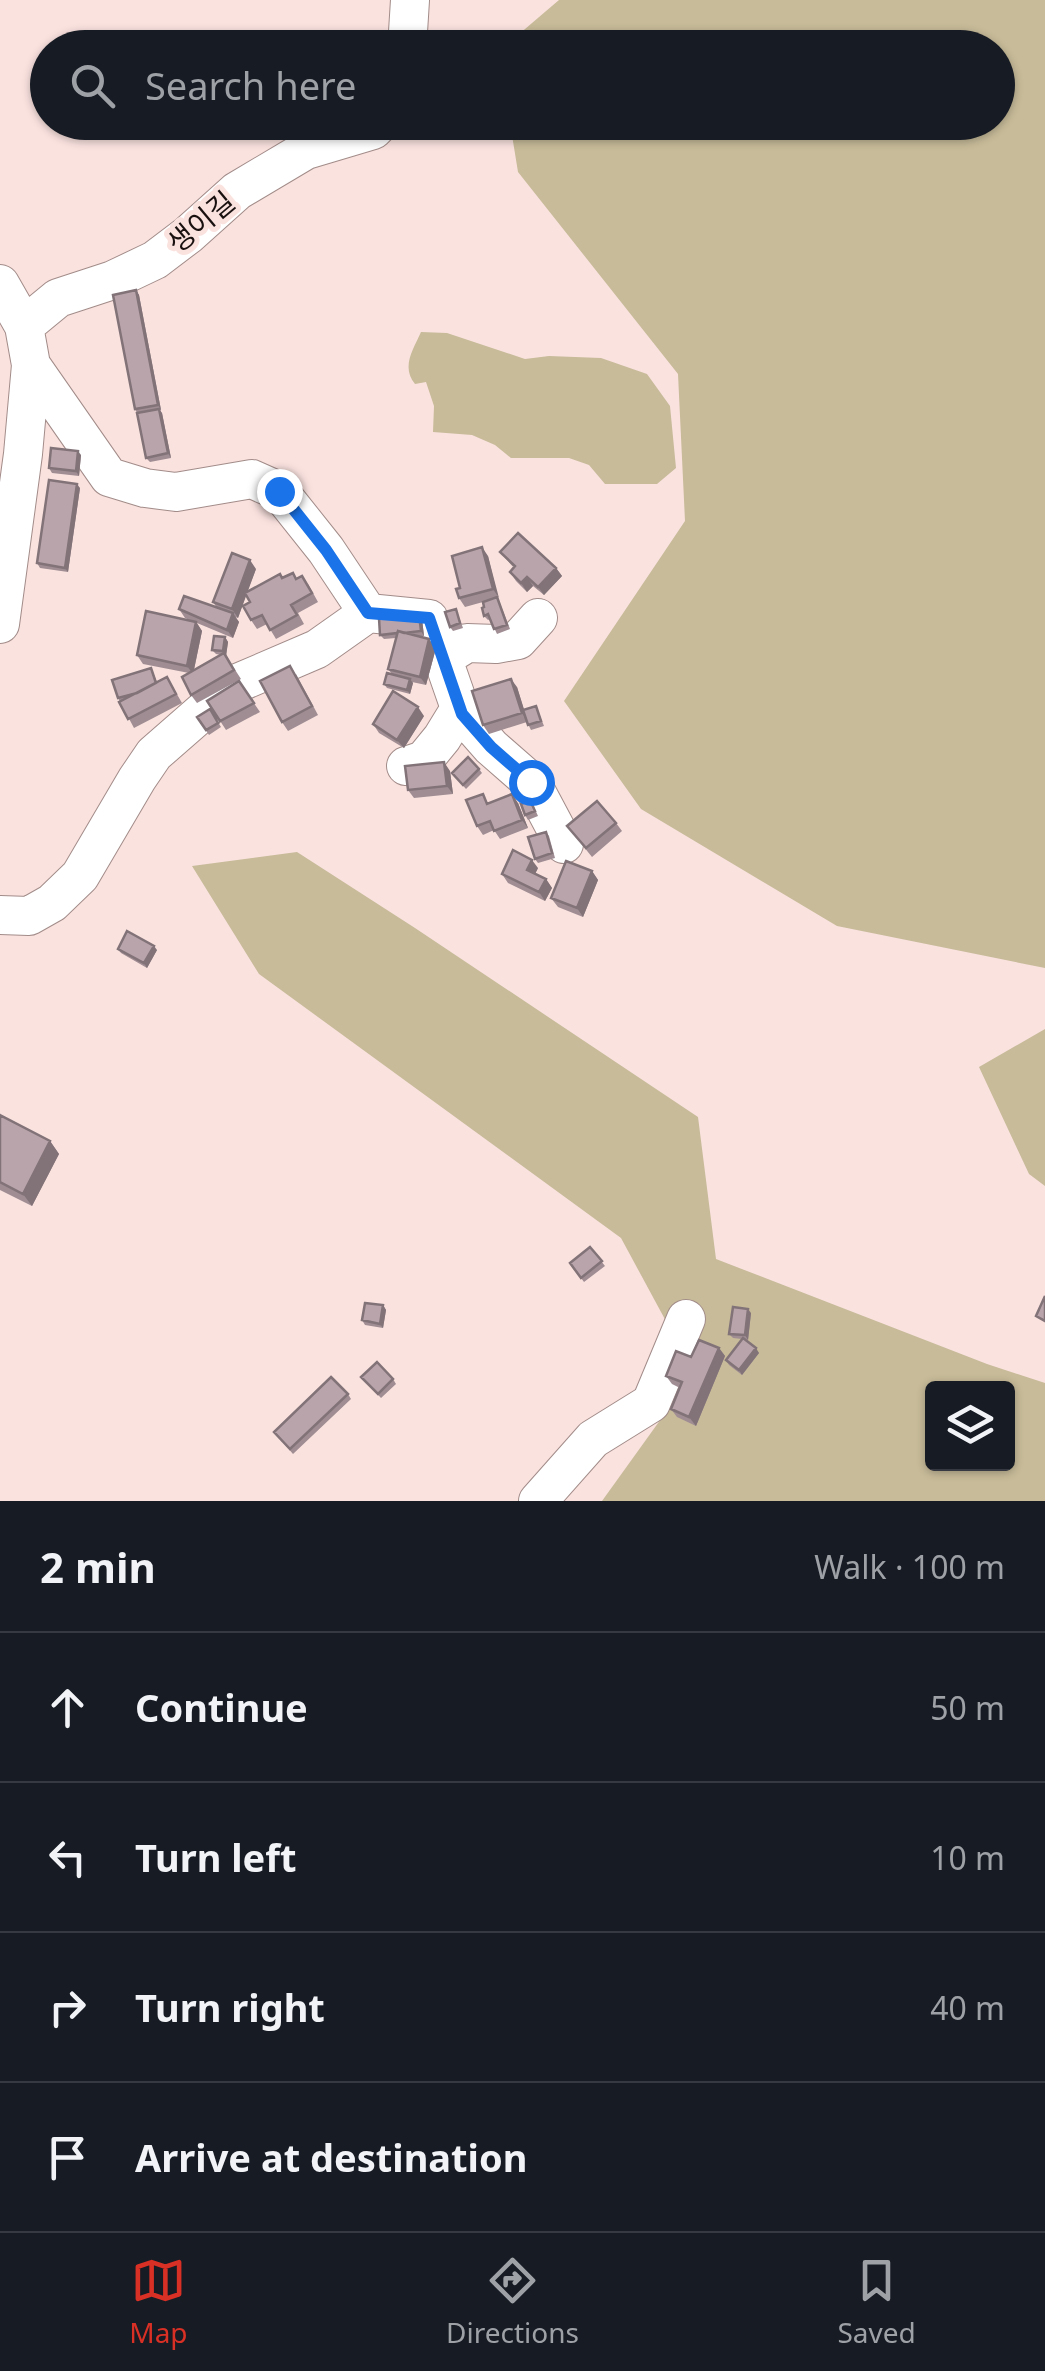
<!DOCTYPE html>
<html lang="en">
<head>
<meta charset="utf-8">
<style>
  :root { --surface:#171b24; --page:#242831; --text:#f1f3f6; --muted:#9ea1a6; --line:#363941; --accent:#d93025 }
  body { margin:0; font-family:"Noto Sans","Noto Sans KR",sans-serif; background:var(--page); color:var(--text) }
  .controls { position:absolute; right:30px; bottom:30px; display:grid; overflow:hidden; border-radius:10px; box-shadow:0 2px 8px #0004 }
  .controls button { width:90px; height:90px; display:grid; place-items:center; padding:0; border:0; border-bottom:2px solid var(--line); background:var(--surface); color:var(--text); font:50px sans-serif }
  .stop { position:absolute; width:30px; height:30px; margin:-22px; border:8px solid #1a73e8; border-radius:50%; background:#fff }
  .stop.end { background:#1a73e8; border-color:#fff; box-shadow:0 2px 10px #0008 }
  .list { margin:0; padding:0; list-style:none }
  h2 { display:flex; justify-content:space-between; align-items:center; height:130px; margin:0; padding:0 40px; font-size:42px }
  h2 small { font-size:32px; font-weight:400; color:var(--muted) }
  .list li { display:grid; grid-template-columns:65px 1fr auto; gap:30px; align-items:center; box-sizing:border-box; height:150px; padding:0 40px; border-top:2px solid var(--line) }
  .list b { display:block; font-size:38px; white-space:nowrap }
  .list em { font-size:32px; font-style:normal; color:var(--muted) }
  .icon { flex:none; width:55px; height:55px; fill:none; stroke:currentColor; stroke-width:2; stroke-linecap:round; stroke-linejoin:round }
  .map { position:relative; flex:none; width:1045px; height:1501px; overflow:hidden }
  .search { position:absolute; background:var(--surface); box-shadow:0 2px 8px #0004; left:30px; right:30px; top:30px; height:110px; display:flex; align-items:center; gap:25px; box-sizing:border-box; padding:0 35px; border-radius:55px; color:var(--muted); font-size:38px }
  .sheet { height:730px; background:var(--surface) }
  nav { display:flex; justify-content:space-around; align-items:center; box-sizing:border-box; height:140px; border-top:2px solid var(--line); background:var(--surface); font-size:28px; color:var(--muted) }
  nav a { display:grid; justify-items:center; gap:5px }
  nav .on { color:var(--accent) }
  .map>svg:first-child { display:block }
  .green { fill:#c7bb99; fill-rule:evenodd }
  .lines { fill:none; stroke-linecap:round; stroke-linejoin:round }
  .minor-casing { stroke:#a28c89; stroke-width:40 }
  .minor { stroke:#fff; stroke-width:38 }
  .wall { fill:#9f8d93 }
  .shaded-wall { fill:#827378 }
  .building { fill:#b9a4ab; stroke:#827378; stroke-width:2.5 }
  .route { stroke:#1a73e8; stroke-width:12 }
  .labels { text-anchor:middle; stroke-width:10; stroke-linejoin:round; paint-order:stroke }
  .street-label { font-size:28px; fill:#191110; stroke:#fae2df }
</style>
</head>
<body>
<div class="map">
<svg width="1045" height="1501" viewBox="0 0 1045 1501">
  <rect width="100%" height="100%" fill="#fae2df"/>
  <path class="green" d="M559,0h486v968l-208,-42 -196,-117 -77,-108 121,-180 -7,-147 -160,-202 -8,-49 488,-1v-74l-494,-1z
    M421,332l26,1 78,26 24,-3 52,2 46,16 23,32 6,62 -19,16h-52l-16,-19 -20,-7h-58l-16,-13 -23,-10 -39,-3 1,-26 -8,-24 -11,2c-14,-17 -2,-34 6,-52z
    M297,852l118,76 283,189 18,142 271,105 58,19v118h-443l92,-128 -73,-135 -362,-264 -67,-108zM932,1388h76v76h-76z
    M1045,1029v157l-16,-12 -50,-107z"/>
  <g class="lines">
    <defs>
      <path id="minor" d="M407,48l3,-48
        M0,284l24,42 7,39 -8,89 -23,170
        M24,326l34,-28 55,-18 42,-20 33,-25 49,-44 69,-41 67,-20 8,-8
        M368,613l61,6 33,95 29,33 40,35 33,62
        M443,658l24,-15 29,1 22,-4 20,-22
        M406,766l18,-6 18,-22 19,-31
        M0,915l29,1 23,-13 28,-27 57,-97 17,-25 79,-69 84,-36 51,-36 -42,-63 -47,-59 -27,-12 -76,13 -31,-4 -36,-11 -78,-112
        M538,1501l55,-62 58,-36 35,-84"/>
    </defs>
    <use href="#minor" class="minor-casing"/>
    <use href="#minor" class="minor"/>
  </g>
  <path class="wall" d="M136,290l3,5 22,115h-2l3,3 9,45 -21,4 -4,-4 -9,-45 -2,-4z
    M81,455l-2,21 -27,-3 -3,-5z
    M80,488l-12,84 -28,-4 -3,-5z
    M500,552l56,16 6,8 -18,19 -11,-9 -6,6 -11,-11 -6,-9 4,-4z
    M488,556l10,42 12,31 -13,5 -7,-15 -2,1 -4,-4 -1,-14 -18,5 -6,-9 1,-10z
    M256,569l-9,23 35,-14 14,1 12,5 10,18 -20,11 6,11 -28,15 -9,-15 -10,5 -6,-9 -1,-18 -4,-7 -8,23 -3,-1 4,5 -6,16 -36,-15 5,8 -8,39 27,-15 -5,-1 -4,-4 13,-13 3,5 -2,14 15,23 -44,24 -6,-8 -2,-22 -46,-9 -6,-9 55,-34 -7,-3 -6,-9 38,-1 -4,-6z
    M456,609l7,19 -10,3 -3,-4z
    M419,614l3,5 2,17h-6l18,12 -10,37 -14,-3 1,1 -3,11 -23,-6 -3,-4 8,-10 -4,-5 8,-31 -12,1 -4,-4z
    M151,668l6,14 10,-5 15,26 -48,25 -16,-30z
    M296,674l22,41 -30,16 -6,-9z
    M239,681l21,31 -34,18 -19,-29z
    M517,687l7,23 12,-4 8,20 -13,4 -4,-8 -38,12 -6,-9z
    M210,709l11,18 -12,8 -12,-18z
    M424,716l-20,32 -25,-15 -6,-9z
    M479,769l3,4 -16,16 -14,-16z
    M450,771l3,23 -39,4 -6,-8z
    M490,803h28l10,25 -28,11 -6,-9 -11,5 -6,-9z
    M533,805l5,11 -10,4 -3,-5z
    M616,823l6,8 -30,26 -25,-31z
    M546,832l3,4 6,22 -17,5 -3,-4z
    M538,868l-3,6 11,5 6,9 -7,13 -37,-18 -6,-9z
    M592,871l6,9 -15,37 -25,-10 -7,-9z
    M118,949l39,1 -10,18 -26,-15z
    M0,1115l50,26 9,13 -27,52 -32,-16z
    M590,1247l15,19 -21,16 -14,-19z
    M383,1305l3,5 -3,18 -18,-3 -3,-5z
    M751,1313l-3,27 -4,-1 15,14 -17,22 -13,-10 -3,-5 16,-21 -9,-1 -4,-4z
    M719,1348l6,8 -29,70 -19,-9 -6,-8 9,-21 -8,-4 -6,-8 25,-19z
    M361,1377l32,2 3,5 -15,14z
    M348,1394l3,5 -58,55 -19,-22z"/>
  <path class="shaded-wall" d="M136,290l3,5 22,115 -3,-5z
    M159,409l3,4 9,45 -3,-5z
    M78,451l3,4 -2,21 -3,-5z
    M77,484l3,4 -12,84 -3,-4z
    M482,547l6,9 11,42 -6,-9z
    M250,560l6,9 -18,49 -6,-9z
    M556,568l6,8 -18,19 -6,-8z
    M527,577l6,9 -6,6 -6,-9z
    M233,613l6,9 -6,16 -6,-8z
    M419,614l3,5 2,17 -3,-5z
    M196,622l6,9 -9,43 -6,-8z
    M225,637l3,5 -2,14 15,23 -18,-28z
    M429,639l7,9 -10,37 -6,-8z
    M410,679l3,4 -3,11 -3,-4z
    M511,679l6,8 11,35 -6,-9z
    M418,707l6,9 -20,32 -7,-8z
    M444,762l6,9 3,23 -6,-8z
    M512,794l6,9 10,25 -6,-8z
    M532,860l6,8 -5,10 -6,-8z
    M592,871l6,9 -15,37 -6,-9z
    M546,879l6,9 -7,13 -6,-9z
    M154,946l3,4 -10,18 -3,-5z
    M50,1141l9,13 -27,52 -9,-12z
    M383,1305l3,5 -3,18 -3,-4z
    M748,1309l3,4 -3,27 -3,-5z
    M719,1348l6,8 -29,70 -7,-9z
    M756,1348l3,5 -17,22 -3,-5z"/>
  <path class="building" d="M136,290l22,115 -23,4 -22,-114z
    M159,409l9,44 -22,5 -9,-45z
    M51,448l27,3 -2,20 -27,-3z
    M49,480l28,4 -12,84 -28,-5z
    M518,533l38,35 -18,19 -11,-10 -6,6 -11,-11 5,-6 -15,-14z
    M482,547l11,42 -34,9 -3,-9 4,-1 -8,-32z
    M232,553l18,7 -18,49 -19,-7z
    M293,573l3,6 6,-3 10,17 -21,12 6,10 -27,15 -8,-15 -11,5 -8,-14 7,-4 -5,-9 35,-19 2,4z
    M184,596l49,17 -6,17 -48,-21z
    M497,597l10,28 -13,4 -6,-15 -4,2 -2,-8 2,-1 -1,-5z
    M456,609l4,14 -10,4 -5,-15z
    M146,611l50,11 -9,44 -50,-11z
    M419,614l2,17 -17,2 -6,-2 -1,2 -17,2 -1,-17z
    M398,631l31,8 -9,38 -32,-8z
    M214,636l11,1 -2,14 -11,-1z
    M224,653l10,17 -43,25 -9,-18z
    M290,666l22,40 -30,16 -22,-41z
    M151,668l5,15 -19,10 -19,5 -6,-18z
    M387,673l23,6 -3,11 -23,-6z
    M167,677l9,17 -48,25 -9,-17z
    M511,679l11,34 -39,12 -11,-34z
    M239,681l15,22 -34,18 -13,-20z
    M393,691l25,16 -21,33 -24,-16z
    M536,706l5,15 -13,4 -5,-15z
    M210,709l8,14 -12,7 -9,-13z
    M468,757l11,12 -16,16 -11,-12z
    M444,762l3,24 -39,4 -3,-24z
    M483,794l4,10 25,-10 10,26 -28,11 -4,-10 -13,5 -11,-26z
    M530,800l5,11 -10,4 -4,-11z
    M597,801l19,22 -30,25 -19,-22z
    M546,832l6,21 -17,6 -7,-22z
    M513,850l19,10 -5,10 19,9 -7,13 -37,-18z
    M566,861l26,10 -15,37 -26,-10z
    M127,931l27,15 -10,17 -26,-14z
    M0,1115l50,26 -27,53 -23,-12z
    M590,1247l12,14 -21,17 -11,-15z
    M1045,1296v25l-9,-5z
    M365,1303l18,2 -3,19 -18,-4z
    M733,1307l15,2 -3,26 -16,-1z
    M743,1338l13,10 -17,22 -13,-10z
    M699,1340l20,8 -30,69 -18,-8 11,-27 -16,-6 10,-25 15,6z
    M377,1362l16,17 -15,15 -17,-17z
    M331,1377l17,17 -58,55 -16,-17z"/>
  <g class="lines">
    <path class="route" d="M279,491l47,59 42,63 61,5 33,96 29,33 40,35"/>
  </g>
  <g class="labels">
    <g class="street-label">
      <text transform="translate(201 222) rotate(-40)" y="10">생이길</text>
    </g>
  </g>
</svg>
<div class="controls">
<button><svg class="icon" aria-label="layers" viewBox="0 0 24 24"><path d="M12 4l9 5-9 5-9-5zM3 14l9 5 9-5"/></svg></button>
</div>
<div class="stop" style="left:531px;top:782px"></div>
<div class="stop end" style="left:279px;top:491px"></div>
<div class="search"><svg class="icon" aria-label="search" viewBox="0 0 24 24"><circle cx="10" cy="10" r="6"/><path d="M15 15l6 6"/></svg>Search here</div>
</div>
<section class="sheet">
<h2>2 min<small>Walk · 100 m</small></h2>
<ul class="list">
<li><svg class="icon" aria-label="ahead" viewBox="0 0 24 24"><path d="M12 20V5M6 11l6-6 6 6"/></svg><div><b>Continue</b></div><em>50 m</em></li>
<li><svg class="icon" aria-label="left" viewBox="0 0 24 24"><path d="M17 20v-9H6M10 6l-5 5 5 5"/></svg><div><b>Turn left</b></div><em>10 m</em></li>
<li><svg class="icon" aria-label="right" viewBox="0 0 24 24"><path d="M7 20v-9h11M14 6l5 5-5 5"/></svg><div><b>Turn right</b></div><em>40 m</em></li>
<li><svg class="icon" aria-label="arrive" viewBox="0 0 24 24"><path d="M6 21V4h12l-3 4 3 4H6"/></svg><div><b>Arrive at destination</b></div></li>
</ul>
</section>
<nav>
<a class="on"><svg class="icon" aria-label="map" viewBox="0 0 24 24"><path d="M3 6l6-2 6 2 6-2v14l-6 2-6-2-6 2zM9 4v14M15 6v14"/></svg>Map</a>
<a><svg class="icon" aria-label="directions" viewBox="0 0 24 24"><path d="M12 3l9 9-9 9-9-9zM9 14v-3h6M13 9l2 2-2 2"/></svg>Directions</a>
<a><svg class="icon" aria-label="saved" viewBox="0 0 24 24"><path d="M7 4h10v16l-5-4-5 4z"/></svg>Saved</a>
</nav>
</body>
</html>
